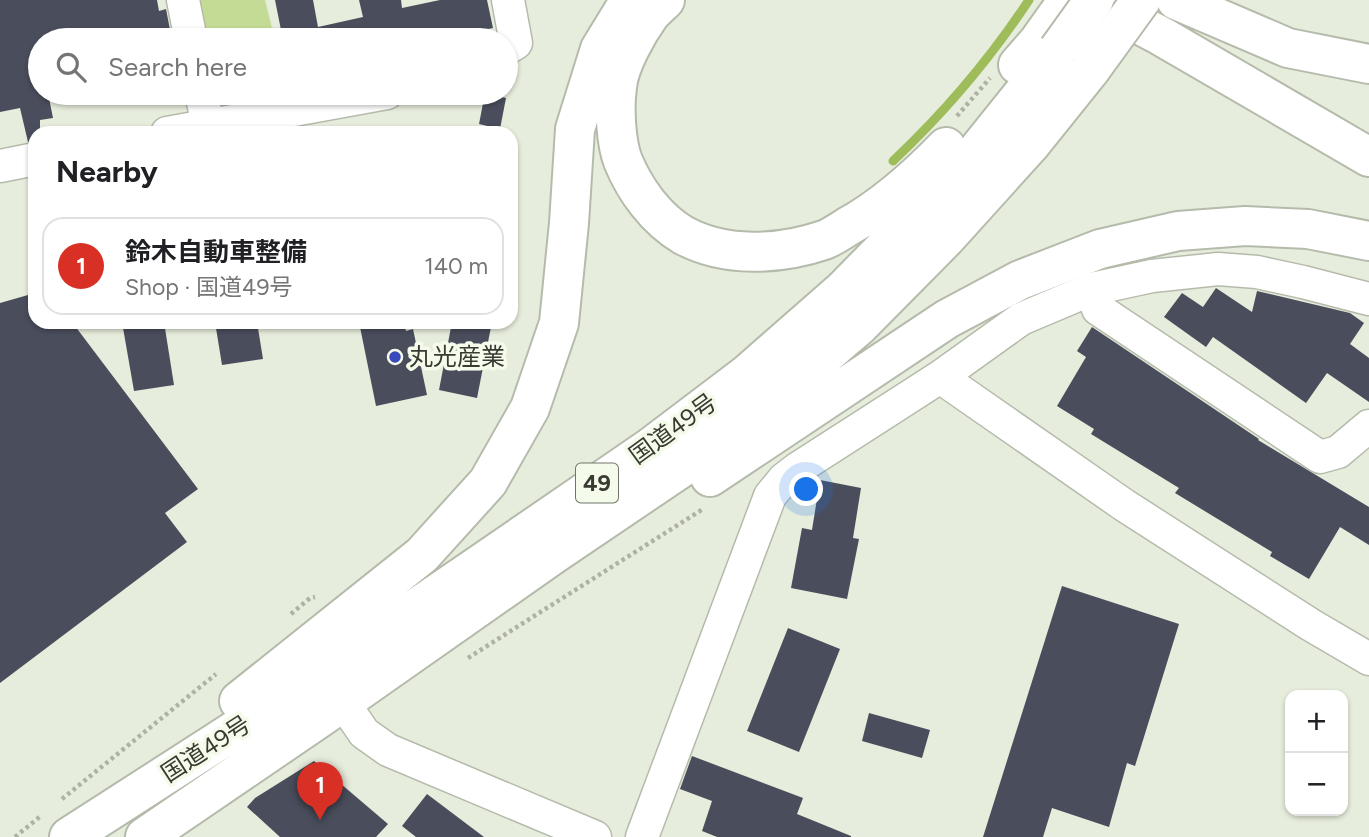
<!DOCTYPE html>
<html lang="en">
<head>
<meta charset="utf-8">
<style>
  :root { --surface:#fff; --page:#f6f6f6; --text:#202124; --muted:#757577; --line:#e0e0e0; --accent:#d93025 }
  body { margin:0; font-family:Figtree,"Noto Sans JP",sans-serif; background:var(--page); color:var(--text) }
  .controls { position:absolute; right:21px; bottom:21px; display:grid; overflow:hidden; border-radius:14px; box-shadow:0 2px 5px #0004 }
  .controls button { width:63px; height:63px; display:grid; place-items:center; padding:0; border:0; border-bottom:2px solid var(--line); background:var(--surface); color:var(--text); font:35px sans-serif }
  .you { position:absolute; left:807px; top:490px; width:24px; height:24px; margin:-18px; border:5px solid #fff; border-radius:50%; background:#1a73e8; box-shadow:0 0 0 10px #1a73e833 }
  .badge { display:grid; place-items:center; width:46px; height:46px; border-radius:50%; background:var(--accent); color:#fff; font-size:23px; font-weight:700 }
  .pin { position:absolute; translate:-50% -58px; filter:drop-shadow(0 2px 4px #0008) }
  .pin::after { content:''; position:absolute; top:37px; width:24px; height:21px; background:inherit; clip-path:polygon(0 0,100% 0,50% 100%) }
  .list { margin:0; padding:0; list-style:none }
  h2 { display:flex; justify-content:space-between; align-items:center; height:91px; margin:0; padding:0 28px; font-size:30px }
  h2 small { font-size:23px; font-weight:400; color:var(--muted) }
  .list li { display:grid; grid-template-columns:46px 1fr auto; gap:21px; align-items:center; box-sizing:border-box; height:98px; margin:0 14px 14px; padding:0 14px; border:2px solid var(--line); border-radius:21px }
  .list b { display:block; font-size:26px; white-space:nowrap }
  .list p { margin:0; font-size:23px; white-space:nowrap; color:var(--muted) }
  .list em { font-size:23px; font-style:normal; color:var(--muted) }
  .icon { flex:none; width:38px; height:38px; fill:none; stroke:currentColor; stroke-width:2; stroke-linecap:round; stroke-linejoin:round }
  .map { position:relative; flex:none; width:1369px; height:837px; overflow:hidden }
  .search { position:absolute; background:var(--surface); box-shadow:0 2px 5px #0004; left:28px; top:28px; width:490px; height:77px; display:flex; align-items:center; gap:18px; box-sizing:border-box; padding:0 24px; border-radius:38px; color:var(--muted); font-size:26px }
  .panel { position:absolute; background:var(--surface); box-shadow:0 2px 5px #0004; left:28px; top:126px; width:490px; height:203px; border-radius:21px }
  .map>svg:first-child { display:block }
  .green { fill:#c4db95 }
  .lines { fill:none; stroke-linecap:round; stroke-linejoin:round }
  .stream { stroke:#9fbc5b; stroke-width:9 }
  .building { fill:#4a4e5c }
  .minor-casing { stroke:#b5bbab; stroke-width:35 }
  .highway-casing { stroke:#b5bbab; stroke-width:42 }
  .path { stroke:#aeb2a5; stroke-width:4.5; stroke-dasharray:3.5 3.5; stroke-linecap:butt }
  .minor { stroke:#fff; stroke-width:32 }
  .highway { stroke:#fff; stroke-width:38 }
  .highway-bridge-casing { stroke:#b5bbab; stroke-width:42; stroke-linecap:butt }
  .highway-bridge { stroke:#fff; stroke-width:38 }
  .poi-dot { fill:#394abd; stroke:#f4fbea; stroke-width:2.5 }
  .labels { text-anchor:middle; stroke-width:7; stroke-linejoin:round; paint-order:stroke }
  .shield { fill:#f4fbea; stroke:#70746a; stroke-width:2 }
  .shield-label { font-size:23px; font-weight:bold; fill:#383a33 }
  .poi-label { font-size:24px; fill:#383a33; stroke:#f4fbea; text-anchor:start }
  .street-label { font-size:24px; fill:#383a33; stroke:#f4fbea }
</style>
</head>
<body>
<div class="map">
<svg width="1369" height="837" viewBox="0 0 1369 837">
  <rect width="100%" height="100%" fill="#e7eddc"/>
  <path class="green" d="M196,0h69l10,40h-72z
    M212,93h75l2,12 -53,10 -23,-19z"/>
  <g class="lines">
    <path class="stream" d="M893,161c52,-49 97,-102 136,-161"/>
  </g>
  <path class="building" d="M0,0h157l2,11 7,-2 6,31h-132v53h8l5,25 -13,2v13h-5v8l-7,1 -8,-34 -20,4z
    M275,0h38l5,27 45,-10 -4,-17h42l1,8 38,-8h47l6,28 -5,1 2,11h-207z
    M485,93l21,5 -6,31 -21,-5z
    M1216,288l36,24 5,-21 93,22 14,10 -14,21 19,14v44l-42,-29 -21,30 -93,-66 -7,10 -42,-30 18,-24 21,14z
    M35,293v29h37l126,167 -33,24 22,29 -187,141v-380z
    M122,322h42l10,63 -40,6z
    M215,322h42l6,37 -41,6z
    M359,322h45l2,9 7,-2 14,66 -51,11z
    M452,322h40l-15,76 -38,-8z
    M1092,327l167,112 -1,1 111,67v38l-29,-18 -31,52 -39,-23 2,-4 -97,-59 4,-5 -88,-54 3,-5 -37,-23 29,-49 -9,-6z
    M820,480l41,8 -8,50 6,1 -12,60 -56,-11 11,-60 10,2z
    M1062,586l117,38 -44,142 -8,-3 -18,64 -57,-19 -9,29h-60z
    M788,628l52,21 -41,103 -52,-21z
    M869,713l61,17 -8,28 -60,-17z
    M692,756l111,42 -6,16 54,22v1h-134l-15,-6 10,-30 -32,-12z
    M314,761l74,63 -12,13h-96l-33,-30 8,-9z
    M427,794l57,43h-68l-14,-11z"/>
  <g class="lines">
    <defs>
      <path id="minor" d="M183,0l8,40
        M506,49l10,-6 -8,-43
        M201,93l7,32
        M167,133l220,-40
        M0,166l35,-7
        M1092,289l6,20 222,148 18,-5 31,-26
        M940,377l184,128 187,120 58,34
        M343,702l21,31 24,17 207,87
        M642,837l128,-341 14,-17 13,-10 143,-92 81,-58 71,-30 60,-13 66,-7 39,3 46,10 66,17"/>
      <path id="highway" d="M665,0c-5,5 -11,10 -15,15 -13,18 -31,50 -33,72 -3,21 -1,56 6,74 12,29 33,58 60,74 42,23 97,20 141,5 8,-3 15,-8 23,-13 38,-21 69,-49 99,-80
        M1176,0l112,48 81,16
        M1100,4l61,32 208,121
        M1018,65l20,-23 30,-42
        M710,477l237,-158 73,-39 80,-31 78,-18 67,-5 63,3 61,12
        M239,701l183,-146 66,-73 42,-74 29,-85 10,-100 6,-94 25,-80 30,-49
        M69,837l216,-139 366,-251 95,-72 97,-85 122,-124 93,-116
        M145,837l198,-135 211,-148 139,-94 77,-58 90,-77 86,-87 84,-93 61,-76"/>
    </defs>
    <use href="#minor" class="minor-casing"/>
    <use href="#highway" class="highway-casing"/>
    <path class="path" d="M957,116l33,-38
      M291,614l19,-16 5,-1
      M468,658l235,-149
      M62,799l154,-125
      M15,837l27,-22"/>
    <use href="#minor" class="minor"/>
    <use href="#highway" class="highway"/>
    <defs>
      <path id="highway-bridge" d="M1058,50l36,-50
        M1091,69l50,-69"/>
    </defs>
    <use href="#highway-bridge" class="highway-bridge-casing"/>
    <use href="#highway-bridge" class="highway-bridge"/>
  </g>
  <circle class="poi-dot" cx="395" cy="357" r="7"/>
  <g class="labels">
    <rect class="shield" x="576" y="463.5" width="42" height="39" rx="5"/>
    <g class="shield-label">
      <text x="597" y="491">49</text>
    </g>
    <g class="poi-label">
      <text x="409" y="365">丸光産業</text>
    </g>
    <g class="street-label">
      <text transform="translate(673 429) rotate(-36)" y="8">国道49号</text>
      <text transform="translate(206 749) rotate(-33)" y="8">国道49号</text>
    </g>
  </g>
</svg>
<div class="controls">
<button>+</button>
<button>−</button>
</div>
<div class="you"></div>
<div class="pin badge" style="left:320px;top:820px">1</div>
<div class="search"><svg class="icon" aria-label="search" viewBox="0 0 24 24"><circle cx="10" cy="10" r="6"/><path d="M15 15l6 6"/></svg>Search here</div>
<section class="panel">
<h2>Nearby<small></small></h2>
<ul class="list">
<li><span class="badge">1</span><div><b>鈴木自動車整備</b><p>Shop · 国道49号</p></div><em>140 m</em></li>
</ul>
</section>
</div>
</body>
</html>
